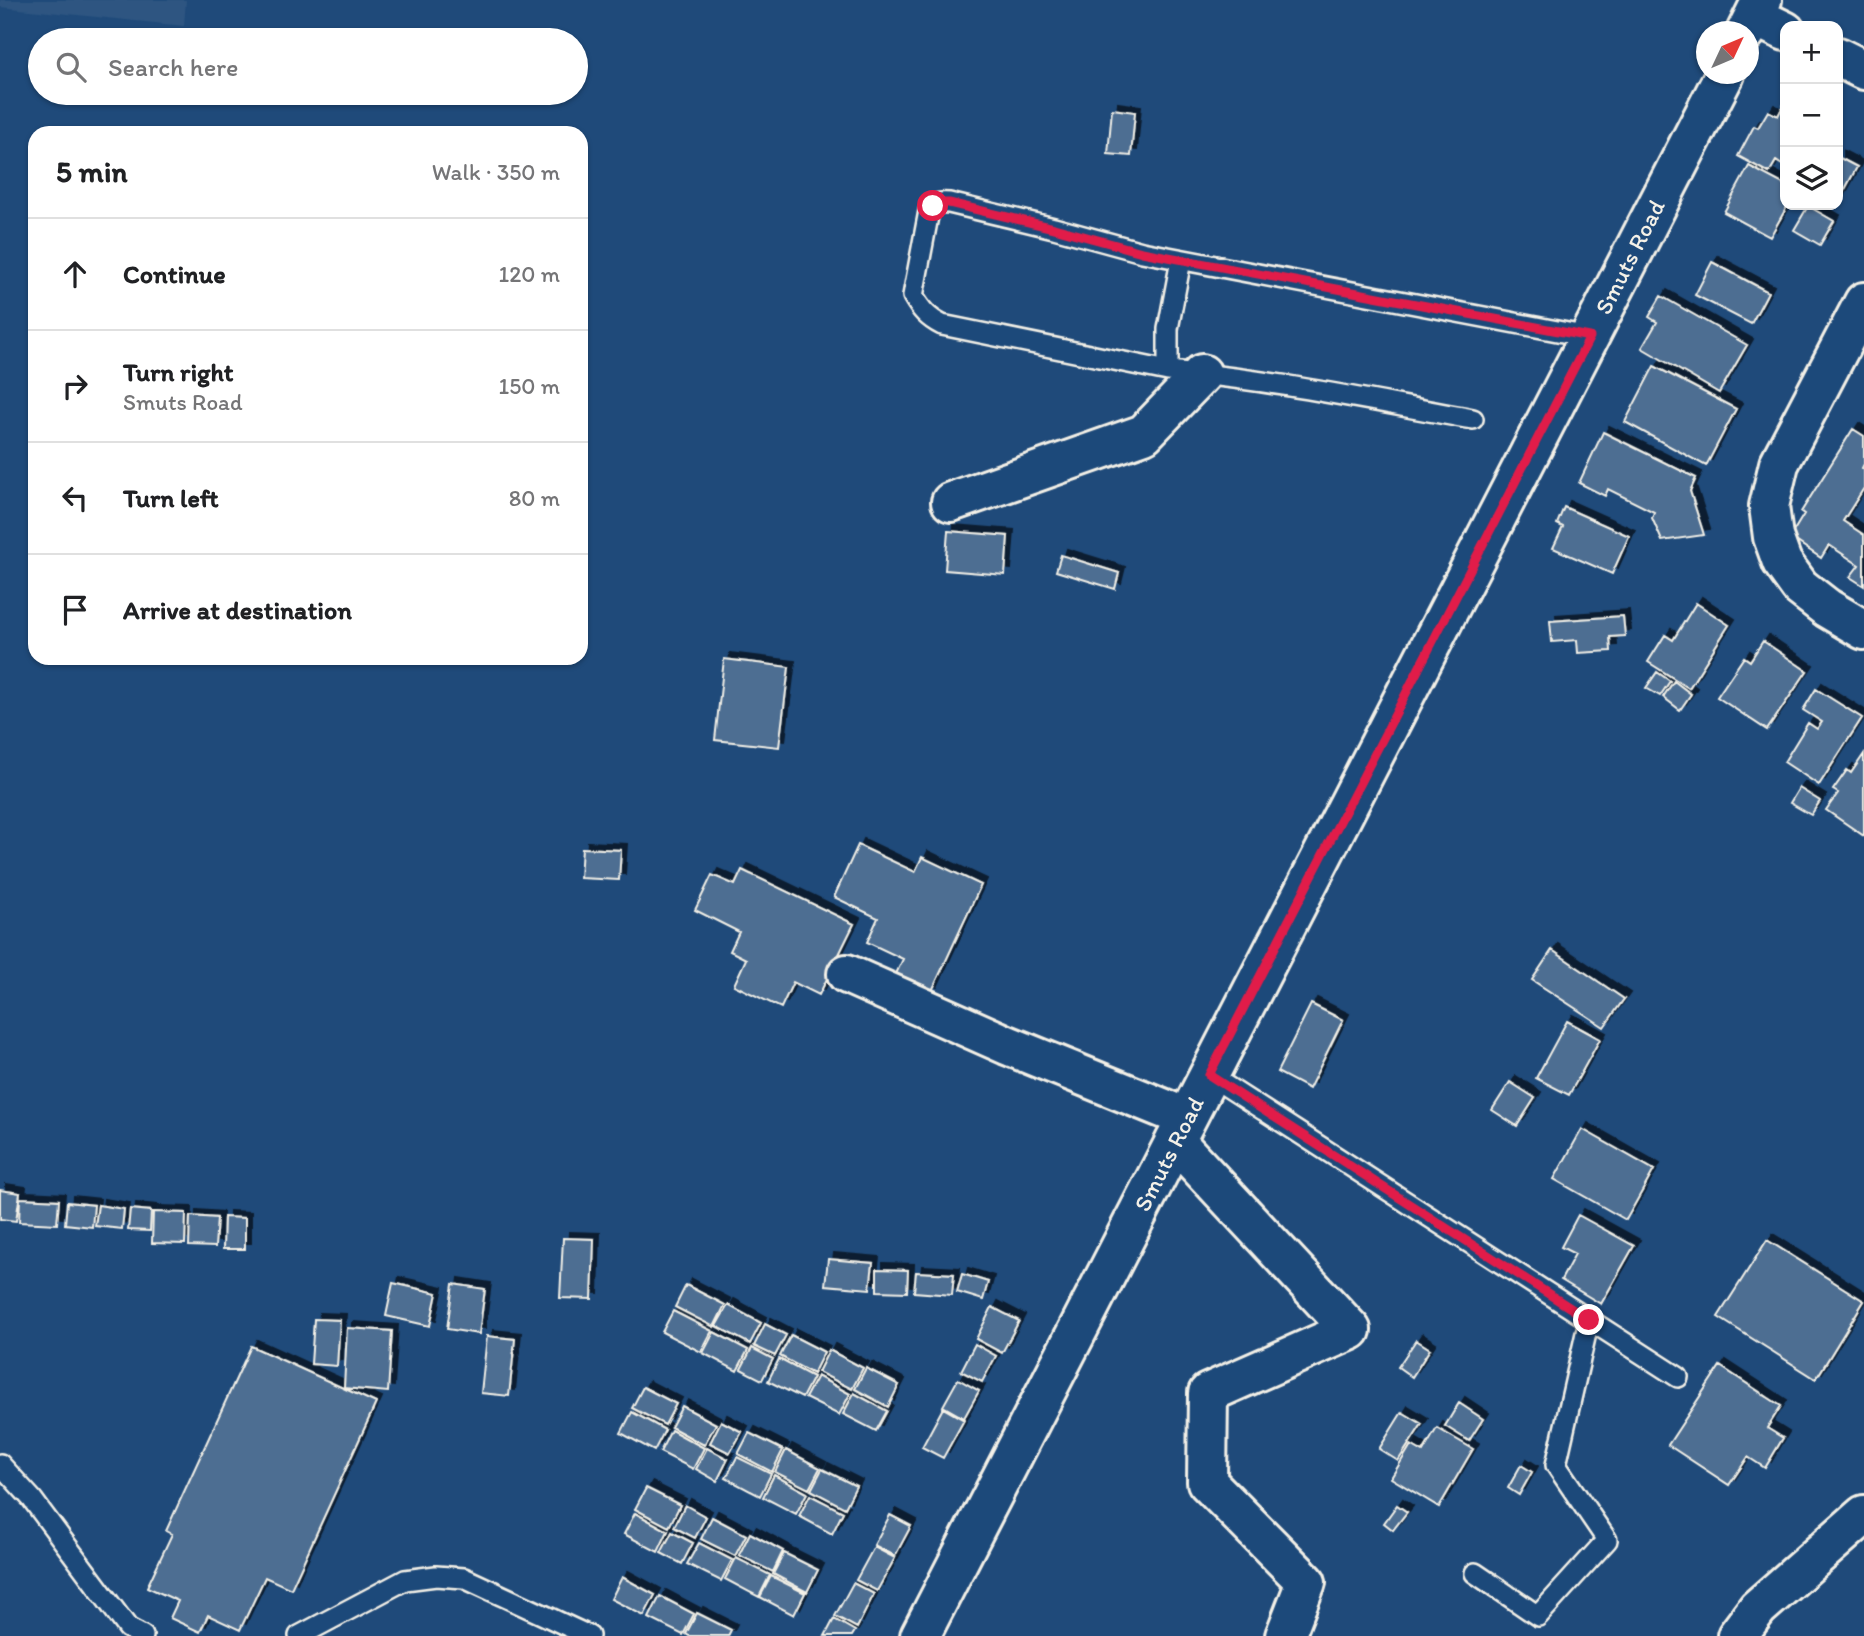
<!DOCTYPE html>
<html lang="en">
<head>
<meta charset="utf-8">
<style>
  :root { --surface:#fff; --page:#f6f6f6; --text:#202124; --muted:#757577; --line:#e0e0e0 }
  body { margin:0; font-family:Itim,sans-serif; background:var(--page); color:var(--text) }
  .controls { position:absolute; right:21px; top:21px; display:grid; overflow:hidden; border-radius:14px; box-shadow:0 2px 5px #0004 }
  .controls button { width:63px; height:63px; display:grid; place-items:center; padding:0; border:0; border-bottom:2px solid var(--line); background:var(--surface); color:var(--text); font:35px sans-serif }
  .compass { position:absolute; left:1696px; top:21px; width:63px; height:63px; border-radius:50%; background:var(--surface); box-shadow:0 2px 5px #0004; rotate:46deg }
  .stop { position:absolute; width:21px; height:21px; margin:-16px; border:5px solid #e11d48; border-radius:50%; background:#fff }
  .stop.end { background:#e11d48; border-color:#fff; box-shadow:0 2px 7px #0008 }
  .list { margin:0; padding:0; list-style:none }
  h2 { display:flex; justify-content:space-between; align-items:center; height:91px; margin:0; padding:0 28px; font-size:30px }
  h2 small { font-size:23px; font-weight:400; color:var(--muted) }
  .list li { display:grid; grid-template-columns:46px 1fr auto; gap:21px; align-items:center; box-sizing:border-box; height:112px; padding:0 28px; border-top:2px solid var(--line) }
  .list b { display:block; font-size:26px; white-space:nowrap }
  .list p { margin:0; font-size:23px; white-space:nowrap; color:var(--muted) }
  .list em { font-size:23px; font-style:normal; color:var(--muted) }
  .icon { flex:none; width:38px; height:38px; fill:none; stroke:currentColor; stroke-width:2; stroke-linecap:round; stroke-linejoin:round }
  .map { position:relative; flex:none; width:1864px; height:1636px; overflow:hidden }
  .search { position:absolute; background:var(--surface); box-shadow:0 2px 5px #0004; left:28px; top:28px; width:560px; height:77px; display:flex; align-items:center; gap:18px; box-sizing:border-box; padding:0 24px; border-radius:38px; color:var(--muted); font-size:26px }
  .panel { position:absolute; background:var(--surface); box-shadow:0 2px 5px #0004; left:28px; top:126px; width:560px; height:539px; border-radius:21px }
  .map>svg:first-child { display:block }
  .built { fill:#2d5581 }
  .building { fill:#4d6e92; stroke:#f4f1e8; stroke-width:2; filter:url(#shadow) }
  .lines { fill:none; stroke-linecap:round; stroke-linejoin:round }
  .service-casing { stroke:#f4f1e8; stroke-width:24 }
  .minor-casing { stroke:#f4f1e8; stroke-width:44 }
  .service { stroke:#1f4a7a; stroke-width:19 }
  .minor { stroke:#1f4a7a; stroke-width:38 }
  .route { stroke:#e11d48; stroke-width:9 }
  .labels { text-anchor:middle; stroke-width:5; stroke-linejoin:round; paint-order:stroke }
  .street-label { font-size:24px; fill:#f4f1e8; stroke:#1f4a7a }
</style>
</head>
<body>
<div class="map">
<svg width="1864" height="1636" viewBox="0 0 1864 1636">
  <defs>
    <filter id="shadow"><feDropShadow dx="6" dy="-6" stdDeviation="0" flood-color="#0009"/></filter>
  </defs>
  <rect width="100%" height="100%" fill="#1f4a7a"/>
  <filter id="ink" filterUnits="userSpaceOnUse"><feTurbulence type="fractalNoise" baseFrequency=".0143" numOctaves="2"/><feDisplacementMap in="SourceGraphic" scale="14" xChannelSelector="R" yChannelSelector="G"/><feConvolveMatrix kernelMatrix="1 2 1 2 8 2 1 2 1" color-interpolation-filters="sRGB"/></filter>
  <g filter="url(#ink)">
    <path class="built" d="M0,0h186l-2,26 -184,-19z"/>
    <path class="building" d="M1785,102v65l-9,-6 -7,12 -31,-17 16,-30 4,2 10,-17 10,5z
      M1112,109l23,3 -4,44 -23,-2z
      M1838,157l19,10 -19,35z
      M1749,166l36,19v20h3l-18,32 -46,-25z
      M1808,206l26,15 -14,24 -26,-15z
      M1712,262l56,30 -17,32 -56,-29z
      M1661,296l86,49 -28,48 -77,-45 15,-26 -8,-5z
      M1654,366l82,43 -30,57 -81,-44z
      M1853,429l11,7v28l-2,4 2,2v18l-21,33 21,14v51l-14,-9 9,-12 -30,-20 -8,13 -31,-21 14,-23 -3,-2z
      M1603,432l93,46 -6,13 14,44 -42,6 -10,-23 2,-6 -46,-23 -3,7 -26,-13z
      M1564,507l65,29 -17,38 -59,-26 10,-21 -6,-3z
      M948,531l60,5 -3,39 -60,-5z
      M1061,555l58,18 -4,16 -59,-18z
      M1696,603l33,22 -40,63 -41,-26 17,-27 8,5z
      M1623,616l2,20 -15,1 1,14 -33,2 -1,-13 -25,2 -2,-21z
      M1763,641l44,30 -40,59 -50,-33 27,-40 6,4z
      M724,659l65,8 -10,80 -64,-7z
      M1657,672l13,9 -10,15 -14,-8z
      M1674,681l17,13 -11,16 -17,-13z
      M1816,689l46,29 -43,67 -35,-23 24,-39 9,6 5,-7 -19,-12z
      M1864,754v82l-38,-26 12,-17 -5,-3 14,-20 4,3z
      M1799,788l21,13 -9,14 -21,-12z
      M858,845l57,27 7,-15 59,28 -50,108 -36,-17 8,-17 -36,-17 11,-24 -44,-21z
      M582,848l39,2 -2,30 -39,-2z
      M742,870l112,54 -35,71 -26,-13 -12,26 -47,-23 12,-26 -16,-8 9,-19 -44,-22 17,-35 23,10z
      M1552,950l72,49 -20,28 -72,-47z
      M1311,1004l32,16 -34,69 -32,-17z
      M1567,1021l33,18 -31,56 -33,-17z
      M1510,1082l25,16 -18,28 -25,-16z
      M1582,1129l72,41 -28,50 -72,-41z
      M0,1190l20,3 -4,28 -16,-2z
      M20,1198l39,2 -2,24 -38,-2z
      M67,1202l27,3 -2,22 -27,-3z
      M98,1205l26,4 -2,20 -27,-3z
      M130,1209l21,2 -1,20 -22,-1z
      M153,1212l33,1 -1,31 -33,-1z
      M1578,1215l56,31 -33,58 -40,-24 14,-26 -14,-7z
      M190,1216l27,2 -2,29 -26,-1z
      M224,1217l21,1v31h-22z
      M563,1238l31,1 -2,60 -32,-1z
      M1767,1240l97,61 -48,78 -98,-62z
      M828,1259l45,4 -3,26 -45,-4z
      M877,1269l31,1 -1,22 -30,-1z
      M916,1272l38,2 -2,21 -38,-3z
      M962,1274l26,8 -5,18 -26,-8z
      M393,1283l44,10 -7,33 -44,-10z
      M453,1284l32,5 -6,45 -32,-5z
      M686,1285l39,20 -11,22 -39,-20z
      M728,1305l33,18 -11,21 -34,-18z
      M992,1307l27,14 -17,32 -26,-14z
      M673,1311l39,20 -11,21 -39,-20z
      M314,1319l26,1 -3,46 -26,-2z
      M765,1324l21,11 -11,21 -21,-10z
      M347,1328l45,3 -4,61 -44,-4z
      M714,1332l34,18 -11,21 -34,-18z
      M791,1335l33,17 -11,22 -33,-18z
      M487,1336l28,3 -6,57 -28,-3z
      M1416,1340l14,9 -18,28 -14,-10z
      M975,1344l21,12 -14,26 -21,-11z
      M251,1346l125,57 -85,186 -26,-12 -25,53 -32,-15 -8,17 -30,-14 8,-17 -31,-14 25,-53 -6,-3z
      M752,1348l21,11 -11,21 -21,-11z
      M829,1350l34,18 -11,21 -34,-17z
      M779,1359l34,18 -11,21 -34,-17z
      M1720,1366l61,40 -14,22 16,10 -18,30 -17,-11 -19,28 -61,-40z
      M866,1368l33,17 -11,22 -33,-18z
      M817,1376l33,18 -11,21 -34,-17z
      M958,1379l21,12 -15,27 -21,-12z
      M643,1387l33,17 -11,21 -33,-17z
      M854,1393l33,18 -11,20 -33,-17z
      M1459,1403l24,16 -14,22 -24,-15z
      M682,1406l34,18 -12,21 -33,-18z
      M943,1408l21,12 -21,38 -21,-11z
      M632,1412l33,18 -11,21 -33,-18z
      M1402,1412l20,12 -24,37 -19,-12z
      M721,1421l21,11 -12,21 -20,-10z
      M1437,1428l36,21 -34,58 -48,-29 20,-33 12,7z
      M671,1430l33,18 -11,21 -33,-17z
      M749,1433l34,17 -11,22 -34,-18z
      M707,1448l21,11 -11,22 -21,-12z
      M786,1450l34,18 -11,21 -34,-17z
      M737,1457l34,17 -11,22 -34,-18z
      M1521,1465l11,7 -13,23 -11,-7z
      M822,1469l34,17 -11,22 -34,-18z
      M774,1475l33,18 -11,21 -33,-17z
      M646,1488l34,17 -11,22 -34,-18z
      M810,1495l33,17 -11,22 -33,-18z
      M685,1505l21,12 -11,21 -21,-11z
      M1397,1505l10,7 -14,18 -9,-7z
      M635,1513l33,18 -10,21 -34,-18z
      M890,1515l21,11 -16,30 -21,-11z
      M712,1517l34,18 -11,21 -34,-17z
      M672,1532l21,11 -11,21 -21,-11z
      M750,1533l33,18 -10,21 -34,-17z
      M699,1543l33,17 -11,21 -34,-17z
      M874,1547l21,11 -18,33 -21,-11z
      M784,1553l34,17 -11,22 -34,-18z
      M736,1558l34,17 -11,22 -34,-18z
      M771,1576l34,17 -11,22 -34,-18z
      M622,1577l33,18 -11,21 -33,-17z
      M853,1583l21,11 -17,34 -22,-12z
      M660,1596l34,18 -11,21 -34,-17z
      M697,1613l34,17 -3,6h-39l-3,-2z
      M834,1619l21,12 -3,5h-27z"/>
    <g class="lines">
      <defs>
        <path id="service" d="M1181,260l-13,69v42c102,8 203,30 305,48
          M1168,371l-226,-46c-14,-7 -21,-15 -29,-29l16,-85c5,-8 11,-9 20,-8l105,25 88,24 447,85
          M1209,1075l469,302
          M0,1464l32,35 96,129 15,8
          M1475,1573l63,43 69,-76 -51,-75 33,-145
          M299,1636l106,-56 31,-4 28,2 125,58"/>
        <path id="minor" d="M1754,16l31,15
          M1746,32l16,-32
          M1838,57l26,13
          M1864,302l-85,162 -10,42 4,31 9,25 18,25 27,21 37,22
          M951,502l193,-68 58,-60
          M847,974l160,71 180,73
          M1175,1141l176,189 -143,63 -1,89 99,100 -21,54
          M920,1636l805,-1562
          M1737,1636l21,-28 106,-93"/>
      </defs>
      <use href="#service" class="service-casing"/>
      <use href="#minor" class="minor-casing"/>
      <use href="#service" class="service"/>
      <use href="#minor" class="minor"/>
    </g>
  </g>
  <g class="lines" filter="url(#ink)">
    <path class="route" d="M933,206l5,-3h11l105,25 88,24 448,85 -381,738 380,245"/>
  </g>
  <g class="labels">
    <g class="street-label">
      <text transform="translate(1630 257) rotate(-63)" y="8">Smuts Road</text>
      <text transform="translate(1169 1154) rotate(-63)" y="8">Smuts Road</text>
    </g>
  </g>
</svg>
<div class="controls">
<button>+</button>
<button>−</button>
<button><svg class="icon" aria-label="layers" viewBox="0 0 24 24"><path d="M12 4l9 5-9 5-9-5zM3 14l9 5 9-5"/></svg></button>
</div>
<svg class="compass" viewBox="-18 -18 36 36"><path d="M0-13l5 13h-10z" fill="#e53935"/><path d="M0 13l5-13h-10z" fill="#757577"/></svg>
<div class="stop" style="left:933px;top:206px"></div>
<div class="stop end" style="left:1589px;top:1320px"></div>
<div class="search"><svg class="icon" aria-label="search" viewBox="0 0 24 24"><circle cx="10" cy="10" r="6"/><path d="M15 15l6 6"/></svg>Search here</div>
<section class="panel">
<h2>5 min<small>Walk · 350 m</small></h2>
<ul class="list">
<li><svg class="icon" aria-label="ahead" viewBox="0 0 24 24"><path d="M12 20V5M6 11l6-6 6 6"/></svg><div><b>Continue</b></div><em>120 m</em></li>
<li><svg class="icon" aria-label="right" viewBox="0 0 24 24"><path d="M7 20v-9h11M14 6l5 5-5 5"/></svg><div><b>Turn right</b><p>Smuts Road</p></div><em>150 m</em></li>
<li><svg class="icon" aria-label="left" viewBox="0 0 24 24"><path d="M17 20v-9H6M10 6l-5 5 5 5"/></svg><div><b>Turn left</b></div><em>80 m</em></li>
<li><svg class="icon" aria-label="arrive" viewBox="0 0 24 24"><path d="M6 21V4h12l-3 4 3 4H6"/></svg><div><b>Arrive at destination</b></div></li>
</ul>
</section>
</div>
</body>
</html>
